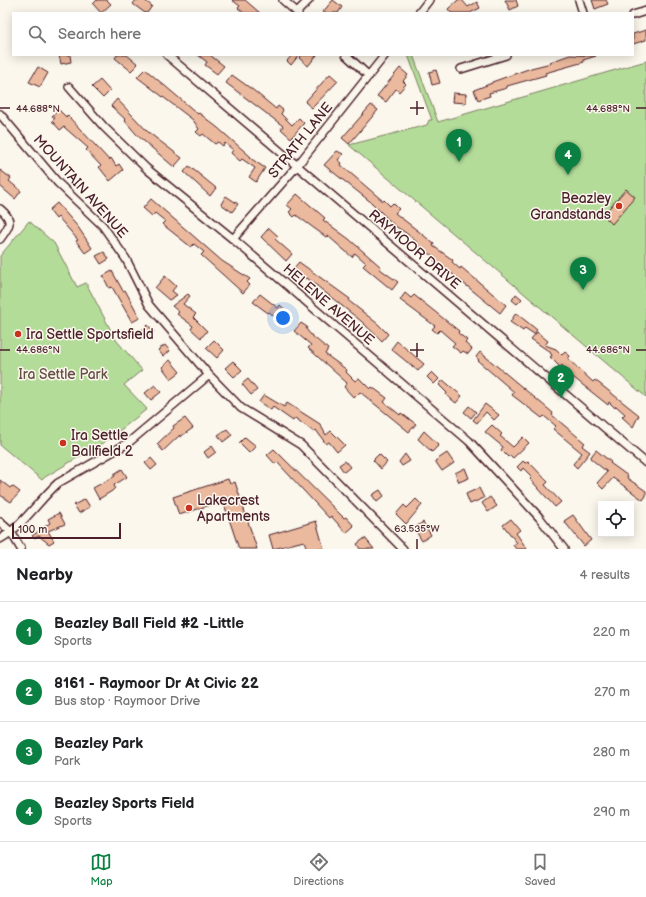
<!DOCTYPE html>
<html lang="en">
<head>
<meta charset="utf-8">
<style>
  :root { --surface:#fff; --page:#f2f2f2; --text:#202124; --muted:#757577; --line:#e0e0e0; --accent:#0b8043 }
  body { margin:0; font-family:"Balsamiq Sans",sans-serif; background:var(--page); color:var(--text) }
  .controls { position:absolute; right:12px; bottom:12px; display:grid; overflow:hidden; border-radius:0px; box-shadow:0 2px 10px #0003 }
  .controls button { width:36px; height:36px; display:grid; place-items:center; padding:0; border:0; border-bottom:1px solid var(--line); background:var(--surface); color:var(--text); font:20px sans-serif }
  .scale { position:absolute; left:12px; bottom:10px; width:109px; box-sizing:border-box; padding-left:4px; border:2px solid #4a1f2b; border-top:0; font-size:11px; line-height:14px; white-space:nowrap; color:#4a1f2b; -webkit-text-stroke:3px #fbf7ec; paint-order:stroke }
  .you { position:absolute; left:283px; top:318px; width:14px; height:14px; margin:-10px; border:3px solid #fff; border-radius:50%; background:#1a73e8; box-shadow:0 0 0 6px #1a73e833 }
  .badge { display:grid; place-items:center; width:26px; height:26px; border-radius:50%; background:var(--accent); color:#fff; font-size:13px; font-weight:700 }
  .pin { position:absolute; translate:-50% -33px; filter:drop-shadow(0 1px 2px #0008) }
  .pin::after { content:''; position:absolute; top:21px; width:14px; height:12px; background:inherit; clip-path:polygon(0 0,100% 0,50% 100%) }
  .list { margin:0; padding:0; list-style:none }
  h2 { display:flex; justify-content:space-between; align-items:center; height:52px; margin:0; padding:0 16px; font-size:17px }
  h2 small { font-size:13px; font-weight:400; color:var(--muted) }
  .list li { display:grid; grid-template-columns:26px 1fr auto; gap:12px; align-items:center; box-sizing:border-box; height:60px; padding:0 16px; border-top:1px solid var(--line) }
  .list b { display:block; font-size:15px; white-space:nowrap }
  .list p { margin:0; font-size:13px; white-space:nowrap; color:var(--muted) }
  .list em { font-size:13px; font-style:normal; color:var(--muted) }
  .icon { flex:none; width:22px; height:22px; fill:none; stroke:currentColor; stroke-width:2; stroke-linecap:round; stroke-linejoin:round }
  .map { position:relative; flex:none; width:646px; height:549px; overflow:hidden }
  .search { position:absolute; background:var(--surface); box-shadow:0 2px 10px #0003; left:12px; right:12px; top:12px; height:44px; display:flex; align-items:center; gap:10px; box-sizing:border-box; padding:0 14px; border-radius:0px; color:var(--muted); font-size:15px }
  .sheet { height:292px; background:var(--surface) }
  nav { display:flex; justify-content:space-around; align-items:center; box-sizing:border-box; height:56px; border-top:1px solid var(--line); background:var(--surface); font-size:11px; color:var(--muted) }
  nav a { display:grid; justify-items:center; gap:2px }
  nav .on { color:var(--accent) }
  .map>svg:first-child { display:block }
  .green { fill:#b3dc99; stroke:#7e7e62 }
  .building { fill:#ebb99d; stroke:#4a1f2b }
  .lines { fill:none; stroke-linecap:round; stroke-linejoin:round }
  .minor-casing { stroke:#4a1f2b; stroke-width:10 }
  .minor { stroke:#fbf7ec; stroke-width:7 }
  .ticks { fill:none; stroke:#4a1f2b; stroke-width:1.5 }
  .poi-dot { fill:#c8321e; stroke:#fbf7ec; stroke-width:1.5 }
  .labels { text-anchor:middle; stroke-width:3; stroke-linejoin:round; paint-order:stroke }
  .street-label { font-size:14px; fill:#4a1f2b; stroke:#fbf7ec }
  .poi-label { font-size:14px; fill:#4a1f2b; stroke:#fbf7ec; text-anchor:start }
  .park-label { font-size:14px; fill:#644e46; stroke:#fbf7ec }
  .ticks-label { font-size:10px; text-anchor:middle; fill:#4a1f2b; stroke:#fbf7ec; stroke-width:3; stroke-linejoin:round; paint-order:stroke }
</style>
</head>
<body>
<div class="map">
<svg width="646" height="549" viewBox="0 0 646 549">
  <rect width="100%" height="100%" fill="#fbf7ec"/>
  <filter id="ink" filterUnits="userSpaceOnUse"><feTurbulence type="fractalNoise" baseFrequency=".025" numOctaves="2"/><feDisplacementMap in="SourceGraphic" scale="8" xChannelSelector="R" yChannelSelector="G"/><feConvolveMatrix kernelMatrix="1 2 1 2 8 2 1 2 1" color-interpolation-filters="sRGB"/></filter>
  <g filter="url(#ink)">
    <path class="green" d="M408,55h5l25,67 208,-61v336l-297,-252 78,-20 2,-5h3z
      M29,221l25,22 23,44 9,-4 30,57 26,30 -18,15 23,24 -38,30 -64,38 -3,3 -42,-35v-189z"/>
    <path class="building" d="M97,0h10l4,4 -10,9 -8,-9z
      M136,0h8l8,6 -5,7h-2l-12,-9z
      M232,0h13l15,13h-16l-6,-5 2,-2z
      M333,0l9,7 -4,6h-16z
      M458,0h4l6,7 9,-5 3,6 -10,5h-19l-3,-4z
      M505,0h11l2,6 -8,4z
      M592,0h14l2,4 -13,5z
      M646,30v10l-13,4v-10z
      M59,55h11l1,7 -10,2z
      M117,55h10l11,9 -7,7 -16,-13z
      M198,55h12l14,11 -7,8 -12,-9 2,-3z
      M292,55h7l-8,10 -4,-4z
      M302,55h15l-9,11 -9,-8z
      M570,55l26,1 -13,4 1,2 -39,11 1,2 -39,11v2l-18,5 1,3 -12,4 -4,-10 18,-7v-1l39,-14 20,-5 -1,-1z
      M38,67l10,6 -8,14 -11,-5z
      M400,68l8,7 -5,6 3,3 -7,8 -3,-3 -10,13 -9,-6z
      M145,69l53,45 1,-1 19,15 33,29 -1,1 15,10 -9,14 -7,-5 6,-9 -13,-9 -2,2 -9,-8 2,-3 -8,-7 -2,3 -5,-4 -3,2 -12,-10 -2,2 -5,-4 3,-3 -6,-9 -56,-43z
      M436,70l4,13 -8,2 -3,-13z
      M330,74l8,7 -26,27 -7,-6z
      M232,75l21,15 23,19 2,-3 5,4 -2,4 11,11 7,-7 5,5 -13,15 -10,-9 2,-3 -57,-43z
      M100,80l10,11 -7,7 -11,-11z
      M453,93l13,1v9l-14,-1z
      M117,99l31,33 34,26 -8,9 -36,-31 -13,-15 1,-1 -15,-14z
      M371,105l7,5 -29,34 -7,-6z
      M59,110l7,7 1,-2 42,45 2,-2 5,8 3,-2 4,6 -13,11 -11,-14 2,-1 -15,-16 2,-2 -24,-21 -4,3 -8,-9 3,-3 -3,-2z
      M337,151l6,3 -5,6 4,3 -1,2 42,36 1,-1 6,6 3,-3 6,6 -4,4 27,21 12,10 -1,2 20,14 -1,2 8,7 1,-2 45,38 -6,8 -54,-44 -12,-8 2,-3 -20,-14 2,-1 -12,-10 -11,-7 -23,-23 -48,-38z
      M189,166l27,22 -6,8 -26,-24z
      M0,170l11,8 -2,3 12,10 -6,8 -15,-13z
      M626,189l9,8 -23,27 -9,-9z
      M297,194l28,24 -2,2 26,19 32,28 -1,2 18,13 -6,8 -29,-24 3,-3 -11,-10 -3,4 -24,-21 -2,1 -30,-22 -2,2 -5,-5 3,-3 -5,-4z
      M226,196l12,8 -6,8 -11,-8z
      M151,199l71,62 28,18 -3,3 3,3 -7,8 -42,-38 3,-3 -10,-8 -3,3 -29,-23 3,-3 -10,-8 -3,3 -9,-8z
      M57,203l21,24 14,21 -7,5 -9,-12 2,-1 -20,-23 -2,2 -7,-9z
      M269,228l9,8 -3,3 17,15 -6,7 -25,-24z
      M104,252l5,7 -8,5 -5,-8z
      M299,262l51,37 -1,2 29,23 10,10 -6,7 -21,-20 -54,-43 -1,1 -13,-10z
      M112,271l11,20 2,-1 15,28 -8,4 -20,-35 -3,1 -6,-12z
      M165,276l11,10 -4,5 5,4 -8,5 -14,-12z
      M405,293l6,5 3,-3 45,36 -1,2 9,7 -2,3 7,6 -4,5 -5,-3 -2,2 -9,-7 3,-3 -15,-13 -3,3 -5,-4 3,-3 -35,-26z
      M188,294l2,2 -7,8 13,10 -3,3 14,14 -6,7 -10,-9 2,-3 -16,-12 2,-2 -7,-6z
      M260,294l18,14 2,-3 12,11 -8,9 -15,-13 -1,1 -15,-11z
      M516,294l6,5 -5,5 -5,-4z
      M516,313l21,17 -3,4 -9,-6 -2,3 -13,-9z
      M301,323l6,4 -1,2 5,6 17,14 -3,5 22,16 -1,2 9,9 4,-3 11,11 2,-2 15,11 -3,4 16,13 1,-2 15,11 -7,8 -49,-40 -6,6 -10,-11 3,-4 -39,-35 3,-3 -17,-14z
      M148,325l6,7 -7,5 -5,-7z
      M537,332l11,9 -3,4 11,4 6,6 3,-3 5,4 -2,3 25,23 2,-2 44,35 -6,12 -11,-10 3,-3 -9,-8 -1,2 -6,-6 -1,3 -39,-31 -7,-9 -2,2 -10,-10 2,-1 -2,-4 -19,-13z
      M214,340l10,10 -7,8 -11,-10z
      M397,341l27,23 -6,7 -27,-22z
      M165,345l5,6 -7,5 -5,-6z
      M480,352l73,61 -1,2 33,28 -3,3 8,6 -13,16 -4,-4 9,-11 -29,-24 3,-3 -12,-10 -2,2 -30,-23 2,-3 -36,-31 1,-1 -3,-3z
      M170,360l10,12 -9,7 -9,-12z
      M233,361l9,9 -8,7 -9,-9z
      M432,372l7,7 -5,5 -7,-7z
      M248,379l9,11 -6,5 -9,-11z
      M443,380l19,16 -6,7 -10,-8 1,-2 -8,-8z
      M155,385l6,7 -10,8 -6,-7z
      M264,395l20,12 3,-4 33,21 6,11 5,-4 14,14 -8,7 -8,-10 -3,2 -10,-14 -2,2 -19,-14 -2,3 -20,-14 -2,3 -12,-8z
      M485,404l14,11 -5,5 -8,-8 -9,11 -4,-3z
      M469,406l7,6 -5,6 -7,-6z
      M185,418l8,10 -13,9v-2l-17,16 -6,-7 17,-16 -1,-2z
      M492,425l10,9 -2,2 13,11 10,-10 6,6 -16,15 -3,-3 -2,2 -7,-7 2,-3 -18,-15z
      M227,429l5,6 -9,7 -5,-7z
      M424,431l15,14 -7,7 -14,-13z
      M245,437l11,9 -7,7 -10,-10z
      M212,446l4,6 -8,6 -4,-6z
      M274,449l70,69 2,-1 8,9 -8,7 -15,-17 -2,2 -52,-56 -2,2 -8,-9z
      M596,450l15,12 -1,1 18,13 -1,2 19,13v5l-3,4 -30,-22 -10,11 -6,-6 10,-11 -17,-14z
      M447,453l7,10 -12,8 -7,-10z
      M379,454l8,8 -6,7 -8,-9z
      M405,454l5,7 -8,5 -3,-4z
      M151,458l6,7 -6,5 -6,-7z
      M345,461l5,6 -6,5 -5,-7z
      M523,461l2,2 3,-2 20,21 -3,3 16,17 -6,5 -25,-28 2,-2 -9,-9 -2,3 -4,-4z
      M465,468l4,10 -10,4 -4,-9z
      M122,469l5,8 -13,8 1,3 -3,3 -13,8 -6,-11 22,-12 -1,-2z
      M228,479l2,5 5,-2 22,67h-18l-16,-48 -44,14 -6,-18z
      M0,480l10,8 2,-2 8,6 -9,10 -11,-7z
      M479,488l5,10 -14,6 -4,-10z
      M380,490l4,6 -7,6 -5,-7z
      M490,497l7,9 -9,6 -6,-9z
      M85,499l5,8 -11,6 -5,-8z
      M416,499l6,6 -16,19 -10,-10 8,-9 3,3z
      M59,513l6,11 -17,7 6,10 -5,3 -10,-8 -5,2 -2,-2 18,-13 -2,-4z
      M573,515l18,25 -7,6 -20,-25z
      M511,519l9,11 -4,3 11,16h-11l-3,-4 4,-2 -14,-18z
      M316,521l8,28h-17l-3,-8 -31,8 -4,-14z
      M423,522l8,13 -9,6 -8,-13z
      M365,538l9,11h-14l-3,-5z"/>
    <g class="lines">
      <defs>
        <path id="minor" d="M283,0l15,13
          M579,0l4,13
          M297,12l12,-12
          M419,13l10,-13
          M633,15l13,-4
          M167,55l479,408
          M346,55l23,21
          M461,69l45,-14
          M69,87l35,40 43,42 86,70 236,202 70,76 25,32
          M0,114l58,69 45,43 23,33 23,46 60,70 32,33 60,37 102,104
          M0,209c14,11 10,17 0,30
          M233,239l64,-73 88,-111
          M0,522l11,10 10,17
          M0,539c23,-13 38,-38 58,-56l70,-40 81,-68"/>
      </defs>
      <use href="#minor" class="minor-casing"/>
      <use href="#minor" class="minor"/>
    </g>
  </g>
  <path class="ticks" d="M417,101v14M0,108h10M410,108h14M636,108h10M417,343v14M0,350h10M410,350h14M636,350h10M417,539v10"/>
  <g class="poi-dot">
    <circle cx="619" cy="206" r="4"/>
    <circle cx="18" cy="334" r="4"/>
    <circle cx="63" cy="443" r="4"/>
    <circle cx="189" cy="508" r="4"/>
  </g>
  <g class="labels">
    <g class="street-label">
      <text transform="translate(300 140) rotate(-51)" y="5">STRATH LANE</text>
      <text transform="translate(81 186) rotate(48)" y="5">MOUNTAIN AVENUE</text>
      <text transform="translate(415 249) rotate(40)" y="5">RAYMOOR DRIVE</text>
      <text transform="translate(329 304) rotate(41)" y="5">HELENE AVENUE</text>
    </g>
    <g class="poi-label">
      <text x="611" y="203" text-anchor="end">Beazley<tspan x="611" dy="16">Grandstands</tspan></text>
      <text x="26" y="339">Ira Settle Sportsfield</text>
      <text x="71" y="440">Ira Settle<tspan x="71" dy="16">Ballfield 2</tspan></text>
      <text x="197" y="505">Lakecrest<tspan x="197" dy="16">Apartments</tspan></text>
    </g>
    <g class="park-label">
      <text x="63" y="379">Ira Settle Park</text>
    </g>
  </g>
  <g class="ticks-label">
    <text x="38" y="112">44.688°N</text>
    <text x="608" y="112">44.688°N</text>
    <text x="38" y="353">44.686°N</text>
    <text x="608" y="353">44.686°N</text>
    <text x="417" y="532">63.535°W</text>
  </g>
</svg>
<div class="controls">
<button><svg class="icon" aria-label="locate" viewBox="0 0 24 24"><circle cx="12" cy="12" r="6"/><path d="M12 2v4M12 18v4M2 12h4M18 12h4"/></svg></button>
</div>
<div class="scale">100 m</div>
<div class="you"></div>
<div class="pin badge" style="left:459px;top:162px">1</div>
<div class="pin badge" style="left:561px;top:398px">2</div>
<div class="pin badge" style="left:583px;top:290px">3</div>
<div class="pin badge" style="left:568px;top:175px">4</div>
<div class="search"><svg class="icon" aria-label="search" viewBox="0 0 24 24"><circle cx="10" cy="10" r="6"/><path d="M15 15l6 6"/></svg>Search here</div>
</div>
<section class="sheet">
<h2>Nearby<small>4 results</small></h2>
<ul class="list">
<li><span class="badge">1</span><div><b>Beazley Ball Field #2 -Little</b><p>Sports</p></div><em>220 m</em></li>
<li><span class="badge">2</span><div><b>8161 - Raymoor Dr At Civic 22</b><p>Bus stop · Raymoor Drive</p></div><em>270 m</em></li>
<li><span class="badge">3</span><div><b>Beazley Park</b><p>Park</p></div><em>280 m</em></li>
<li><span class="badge">4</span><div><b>Beazley Sports Field</b><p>Sports</p></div><em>290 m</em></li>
</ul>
</section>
<nav>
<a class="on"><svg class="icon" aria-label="map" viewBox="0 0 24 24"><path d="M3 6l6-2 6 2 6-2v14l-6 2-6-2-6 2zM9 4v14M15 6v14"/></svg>Map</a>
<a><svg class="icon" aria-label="directions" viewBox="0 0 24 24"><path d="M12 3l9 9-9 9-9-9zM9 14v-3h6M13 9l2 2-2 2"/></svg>Directions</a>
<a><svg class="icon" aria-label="saved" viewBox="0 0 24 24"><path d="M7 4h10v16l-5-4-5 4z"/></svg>Saved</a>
</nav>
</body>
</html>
